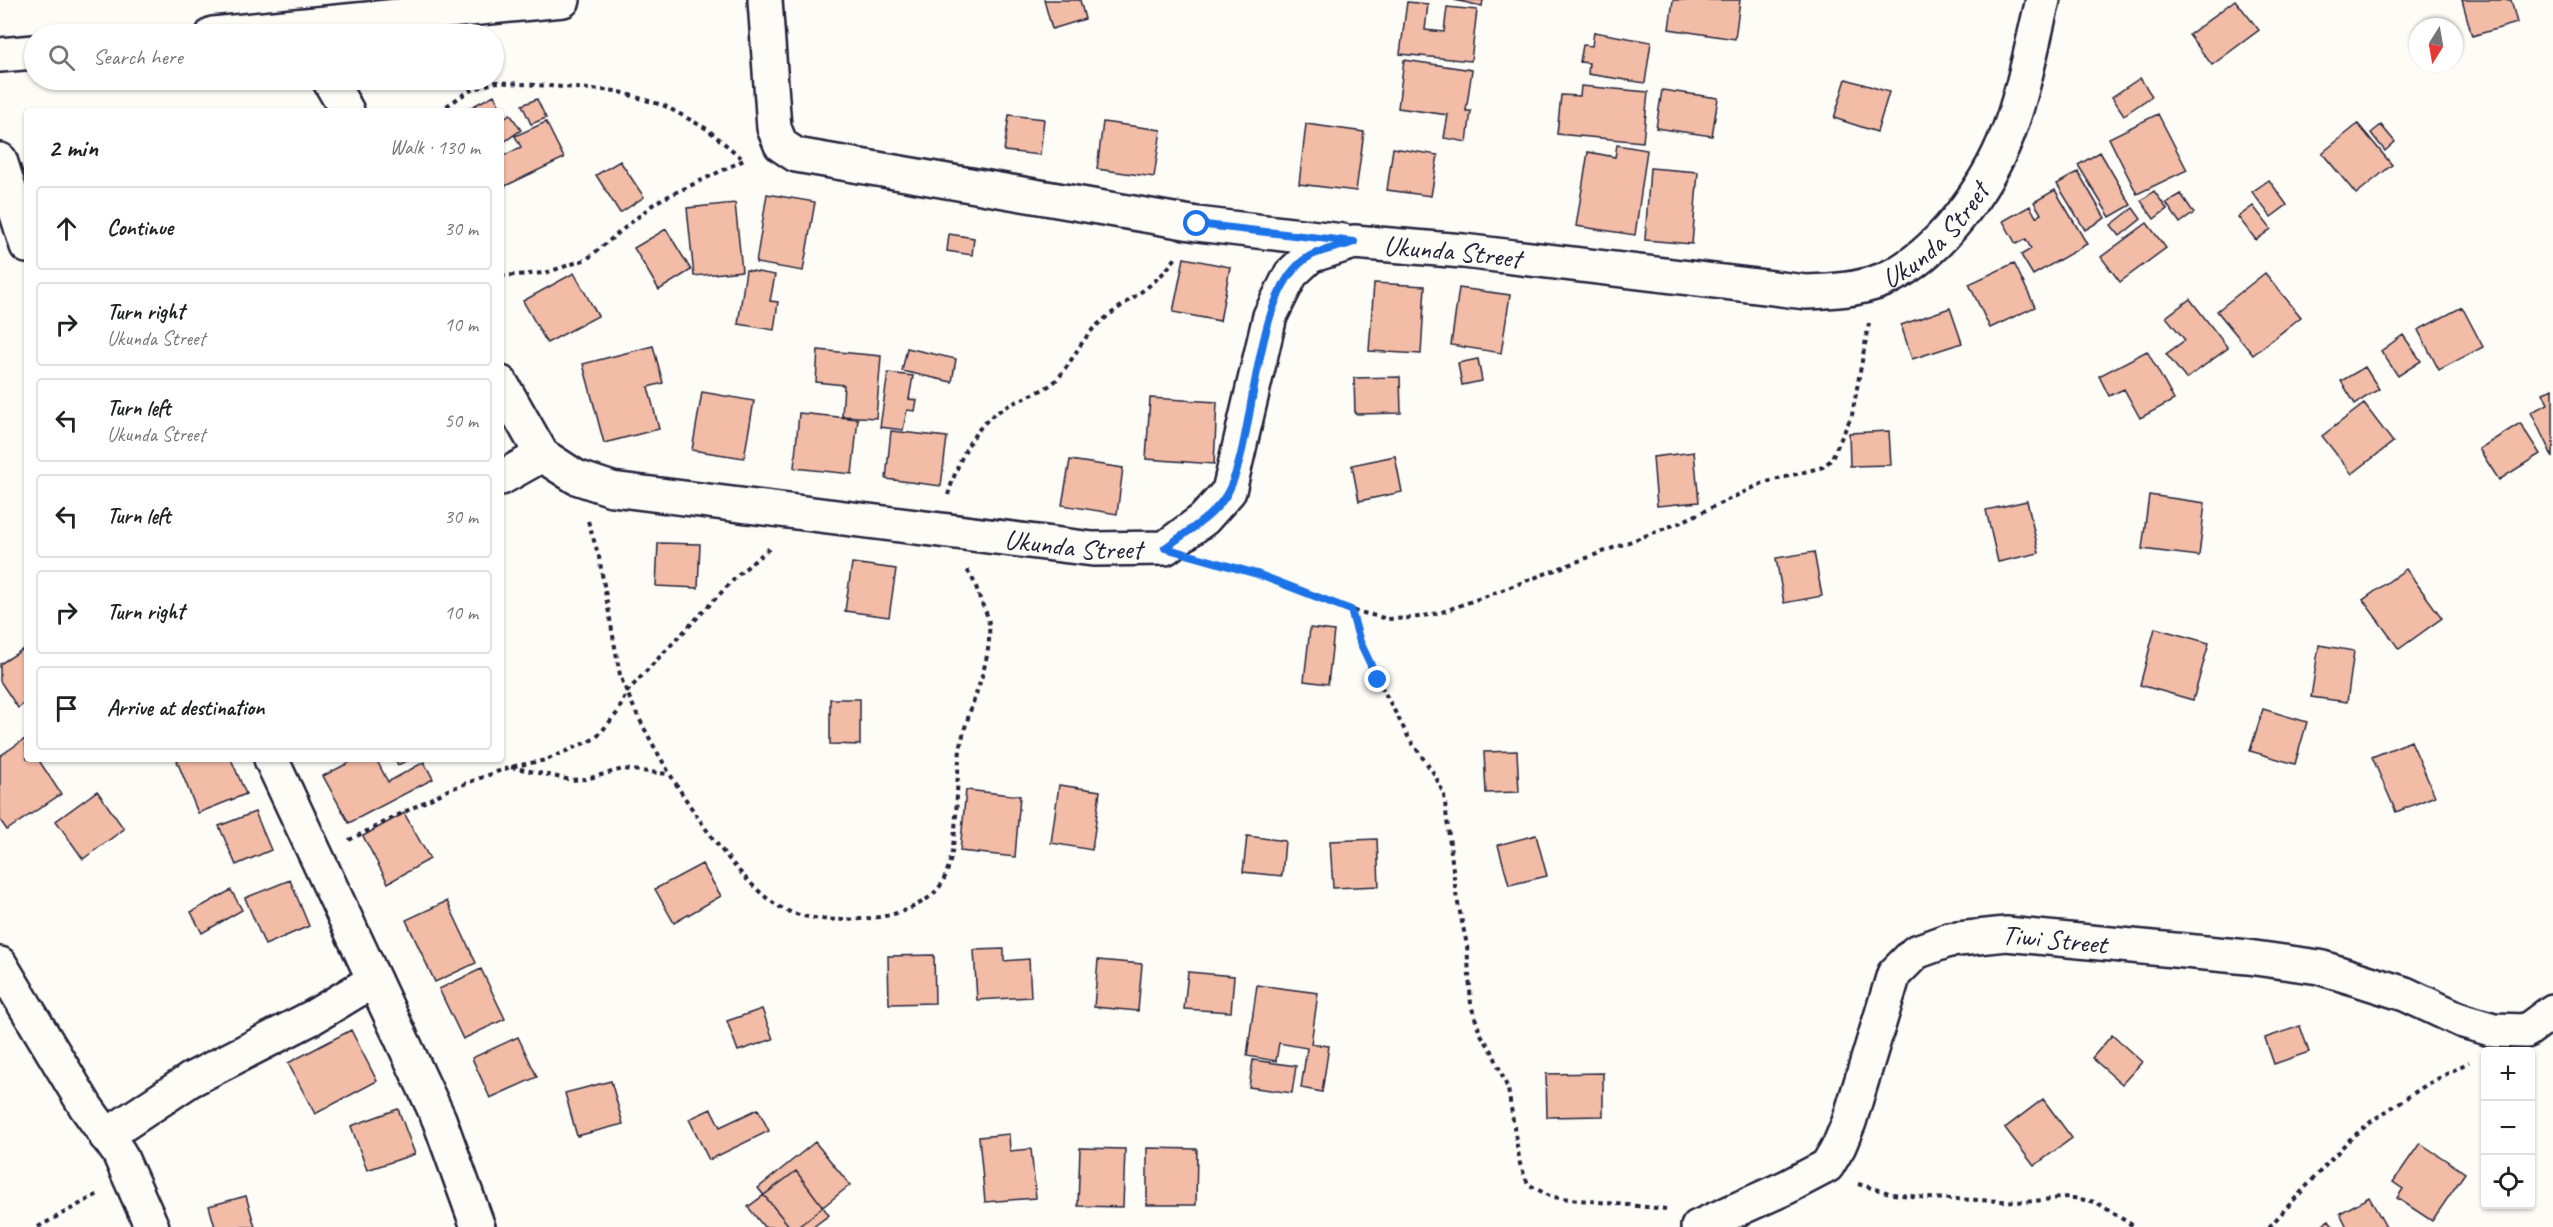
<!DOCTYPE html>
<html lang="en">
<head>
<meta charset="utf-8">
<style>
  :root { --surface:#fff; --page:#f6f6f6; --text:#202124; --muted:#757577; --line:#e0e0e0 }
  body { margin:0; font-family:Caveat,sans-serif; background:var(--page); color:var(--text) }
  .controls { position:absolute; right:18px; bottom:18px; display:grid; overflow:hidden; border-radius:6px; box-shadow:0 2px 4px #0004 }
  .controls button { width:54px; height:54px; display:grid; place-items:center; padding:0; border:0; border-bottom:2px solid var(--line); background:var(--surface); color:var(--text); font:30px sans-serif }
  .compass { position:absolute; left:2409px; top:18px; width:54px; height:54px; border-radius:50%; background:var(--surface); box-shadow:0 2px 4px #0004; rotate:191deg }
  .stop { position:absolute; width:18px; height:18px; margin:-14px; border:4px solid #1a73e8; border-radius:50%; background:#fff }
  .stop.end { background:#1a73e8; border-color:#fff; box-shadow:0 2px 6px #0008 }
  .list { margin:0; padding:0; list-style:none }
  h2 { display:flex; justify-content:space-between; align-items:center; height:78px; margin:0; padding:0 24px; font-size:26px }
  h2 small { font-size:20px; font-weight:400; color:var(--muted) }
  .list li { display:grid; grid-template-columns:39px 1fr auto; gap:18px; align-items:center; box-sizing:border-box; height:84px; margin:0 12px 12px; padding:0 12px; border:2px solid var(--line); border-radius:6px }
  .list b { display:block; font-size:22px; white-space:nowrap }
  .list p { margin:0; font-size:20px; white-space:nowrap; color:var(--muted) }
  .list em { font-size:20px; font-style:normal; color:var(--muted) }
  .icon { flex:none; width:33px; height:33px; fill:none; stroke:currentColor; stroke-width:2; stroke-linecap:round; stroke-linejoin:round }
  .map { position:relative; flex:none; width:2553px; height:1227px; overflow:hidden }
  .search { position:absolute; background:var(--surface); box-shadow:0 2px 4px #0004; left:24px; top:24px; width:480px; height:66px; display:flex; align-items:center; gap:15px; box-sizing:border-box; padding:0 21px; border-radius:33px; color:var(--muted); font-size:22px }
  .panel { position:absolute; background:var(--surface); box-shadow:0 2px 4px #0004; left:24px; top:108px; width:480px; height:654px; border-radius:6px }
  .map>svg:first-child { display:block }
  .building { fill:#f2bca6; stroke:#22223b; stroke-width:1.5 }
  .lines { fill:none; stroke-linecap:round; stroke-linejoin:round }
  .minor-casing { stroke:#22223b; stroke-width:38 }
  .path { stroke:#22223b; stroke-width:4; stroke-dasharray:4.5 4.5; stroke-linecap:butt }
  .minor { stroke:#fdfcf7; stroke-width:33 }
  .route { stroke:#1a73e8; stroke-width:8 }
  .labels { text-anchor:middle; stroke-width:4.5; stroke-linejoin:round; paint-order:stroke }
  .street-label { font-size:28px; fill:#22223b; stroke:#fdfcf7 }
</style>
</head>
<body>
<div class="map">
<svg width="2553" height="1227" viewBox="0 0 2553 1227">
  <rect width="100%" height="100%" fill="#fdfcf7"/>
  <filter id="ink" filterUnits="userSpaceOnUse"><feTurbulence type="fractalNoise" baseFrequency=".0167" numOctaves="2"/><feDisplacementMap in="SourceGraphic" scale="12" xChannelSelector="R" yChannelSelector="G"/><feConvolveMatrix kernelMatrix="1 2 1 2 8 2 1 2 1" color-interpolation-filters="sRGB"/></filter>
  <g filter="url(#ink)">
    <path class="building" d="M1044,0h36l5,19 -33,10z
      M1454,0h29l-1,6z
      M1673,0h67l-5,39 -66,-10z
      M2235,0l24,30 -47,35 -23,-30z
      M2462,0h49l6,23 -45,13z
      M1407,2l21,2 -3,26 19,2 3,-25 30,3 -6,51 -71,-7z
      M1594,32l57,10 -6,41 -57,-9 1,-11 -9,-1 3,-17 9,1z
      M1404,60l68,10 -6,41h5l-4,31 -23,-4 4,-23 -50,-7z
      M2140,78l12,18 -28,19 -12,-18z
      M1846,79l43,13 -12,40 -43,-14z
      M1581,86l67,6 -5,50 -86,-8 4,-39 19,1z
      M1662,90l56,8 -6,38 -56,-8z
      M494,95l10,19 -3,2v-5h-37z
      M537,99l9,19 -15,6 -9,-19z
      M510,114l11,16 -20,14v-24z
      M2158,114l29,56 -50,24 -28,-56z
      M1009,115l35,4 -4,36 -36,-4z
      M546,122l18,36 -61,29 -2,-30 20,-10 -6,-11z
      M1103,122l58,8 -7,47 -57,-8z
      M1306,124l58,8 -8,59 -57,-7z
      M2358,124l34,41 -36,29 -34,-41z
      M2381,125l14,17 -10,9 -14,-18z
      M1617,145l30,5 -12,85 -59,-9 12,-74 27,5z
      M1393,148l45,7 -7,41 -44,-6z
      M2100,152l31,53 -21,12 -32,-52z
      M620,161l24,36 -24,16 -24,-38z
      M1650,168l48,4 -6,72 -47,-4z
      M2078,172l27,46 -20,12 -28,-46z
      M2269,180l18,25 -16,12 -19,-25z
      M2055,190l32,54 -54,31 -12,-20 10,-6 -5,-10 -10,5 -13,-23 27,-15 6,11 5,-3 -7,-12z
      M2154,191l13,18 -13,10 -13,-18z
      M767,194l48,8 -12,69 -47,-8z
      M2181,194l13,19 -14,10 -14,-20z
      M735,203l7,68 -48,5 -7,-68z
      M2253,206l18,23 -15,11 -18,-23z
      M2133,208l8,11 -21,17 -9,-11z
      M2147,223l19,25 -46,34 -19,-25z
      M666,229l25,41 -32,20 -25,-42z
      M949,234l25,4 -2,17 -25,-4z
      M1184,258l46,9 -10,54 -47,-9z
      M2014,263l21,44 -45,21 -21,-44z
      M746,270l29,5 -5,26 8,1 -4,28 -36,-6z
      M574,273l24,43 -51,27 -24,-42z
      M2265,273l36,44 -48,38 -36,-44z
      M1374,283l51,3 -4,68 -52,-3z
      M1459,288l51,7 -9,58 -50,-8z
      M2190,299l38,49 -42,31 -20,-25 19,-14 -19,-23z
      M2462,307l21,40 -44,23 -21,-40z
      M1950,308l12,35 -50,16 -11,-34z
      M2403,335l18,26 -23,15 -17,-25z
      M653,346l10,37 -15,4 11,42 -55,14 -21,-79z
      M907,348l49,11 -4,23 -50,-11z
      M818,350l63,6 -5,62 -34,-2 2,-31 -28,-3z
      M2147,351l27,49 -34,18 -16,-29 -15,7 -10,-20z
      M1478,359l4,22 -20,4 -4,-22z
      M2365,367l14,22 -24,15 -14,-23z
      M888,373l25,3 -4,23 8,1 -2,11 -8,-1 -4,20 -23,-3z
      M1400,377l1,36 -46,1 -1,-36z
      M2553,389v69l-22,-46 17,-8 -5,-11z
      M702,392l52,9 -10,57 -52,-8z
      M1150,398l67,4 -3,62 -68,-5z
      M2364,404l29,38 -41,32 -30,-38z
      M799,413l59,6 -6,55 -58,-6z
      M2520,423l20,31 -41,26 -20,-31z
      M891,431l56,6 -6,49 -55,-7z
      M1889,431l2,34 -41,1 -1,-33z
      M1694,452l5,50 -42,4 -4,-49z
      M1395,456l7,36 -43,9 -7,-36z
      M1070,460l53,8 -6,46 -55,-9z
      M2149,495l56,8 -6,53 -57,-7z
      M2027,501l12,52 -41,9 -12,-52z
      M658,543l42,1 -2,44 -42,-2z
      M1814,552l8,44 -38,7 -8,-45z
      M852,563l44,6 -7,48 -44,-6z
      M2406,569l36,49 -43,31 -36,-49z
      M1310,628l24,3 -6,53 -24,-3z
      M2155,628l54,15 -16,57 -53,-15z
      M2319,645l35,6 -7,51 -36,-5z
      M25,648l2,54 -9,6 -18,-27v-17z
      M830,699h30v46l-30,-1z
      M2263,709l44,13 -12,42 -45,-13z
      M25,739l2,20h11l23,35 -54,36 -7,-10v-64z
      M2411,741l24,55 -39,16 -24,-55z
      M1517,751l2,41 -33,1 -2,-41z
      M181,759h50l15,35 -48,19 -21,-52z
      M356,759h20l12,23 36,-20 9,17 -84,44 -26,-47z
      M395,759h15l-12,6z
      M1059,785l41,6 -8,59 -41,-7z
      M966,790l54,6 -5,61 -55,-6z
      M97,791l27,38 -41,30 -27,-38z
      M255,812l16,38 -35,15 -17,-39z
      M404,813l26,46 -42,24 -25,-47z
      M1536,835l11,41 -38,9 -11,-40z
      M1247,836l38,5 -3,35 -39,-4z
      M1377,839l2,47 -46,2 -3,-47z
      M702,864l19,32 -47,27 -19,-34z
      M290,880l19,46 -44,19 -20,-47z
      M231,890l11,20 -40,23 -11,-21z
      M447,901l29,62 -41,19 -29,-62z
      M1004,949v12l25,-2 2,38 -54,3 -3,-50z
      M934,955l1,48 -46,1 -1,-48z
      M1098,960l44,4 -4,47 -44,-4z
      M481,969l24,50 -42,20 -24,-50z
      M1188,972l46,4 -3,36 -47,-3z
      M1257,985l61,8 -7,51 18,2 -7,46 -21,-4 6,-40 -28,-5 -3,18 -29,-5z
      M762,1009l11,30 -35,12 -11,-30z
      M2300,1026l9,26 -35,12 -9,-26z
      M351,1030l26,51 -62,33 -27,-51z
      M2112,1035l30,27 -20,22 -30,-26z
      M518,1037l19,40 -47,21 -18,-40z
      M1253,1060l43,6 -4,27 -43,-6z
      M1603,1073v43l-56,1 -1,-43z
      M611,1081l12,43 -46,12 -12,-43z
      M2043,1099l29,39 -38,28 -29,-38z
      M398,1109l17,45 -48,16 -16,-44z
      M711,1109l9,18 38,-18 11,22 -60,29 -20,-41z
      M1009,1134l1,17 21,-2 5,49 -51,4 -6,-65z
      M815,1142l35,43 -52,42h-8l-32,-39z
      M2420,1143l45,30 -33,48 -35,-23 6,-9 -10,-7z
      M1080,1148l45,1 -2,58 -45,-1z
      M1147,1148l50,1 -1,56h-49z
      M796,1171l33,44 -16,12h-49l-16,-20z
      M246,1196l9,31h-40l-6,-21z
      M2369,1197l17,30h-39l-7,-14z
      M2329,1220l5,7h-16z"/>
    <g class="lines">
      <defs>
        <g id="minor">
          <path d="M765,0l9,128 7,17 15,10 401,69 146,17"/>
          <path d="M213,34l350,-34"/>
          <path d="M0,55l34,-3"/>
          <path d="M329,80l18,31"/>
          <path d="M0,160l27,86"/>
          <path id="s1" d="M501,383l41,72 34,22 36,12 481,60 72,-1 39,-29 25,-28 41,-175 21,-42 19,-18 44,-14 109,9 343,41c26,-1 52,-2 77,-12 55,-23 104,-93 125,-147 16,-42 24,-89 35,-133"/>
          <path d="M501,478l41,-23"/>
          <path d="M271,759l168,360 39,108"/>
          <path d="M0,964l86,143 33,46 33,74"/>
          <path d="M106,1136l84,-56 123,-63 61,-37"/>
          <path id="s2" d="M1698,1227l89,-40 40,-21 12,-20 10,-24 45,-148 22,-22 33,-12 57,-6 242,23 71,10 86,27 58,27 31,9 32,1 27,-20"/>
        </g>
      </defs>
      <use href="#minor" class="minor-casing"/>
      <path class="path" d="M439,111l30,-20 27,-9 121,9 48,15 42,23 37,31
        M501,276l44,-3 42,-14 69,-57 88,-42
        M948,495c10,-33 24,-69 56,-87 15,-9 34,-14 49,-25 13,-10 26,-40 41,-55 27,-26 61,-39 83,-72
        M588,521l11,36 21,118c22,61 103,197 158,231 26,16 64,15 93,12 24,-2 58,-13 71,-35 19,-35 12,-99 19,-139 8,-40 31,-78 28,-119 0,-9 -6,-18 -9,-26 -3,-10 -6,-20 -13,-29
        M1209,560l48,14 94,36 37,9 25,-1 26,-5 50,-18 190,-72 84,-40 60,-16 8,-7 21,-45 17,-92
        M1351,611l9,31 18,38 32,60 25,35 9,20 12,99 11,51 4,60 9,28 12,18 16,38 12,75 8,20 23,13 115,12
        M511,767l60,13 15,-1 37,-10 45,5
        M349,840l99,-50 62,-23 36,-7 50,-22 22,-26 8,-19 24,-26 90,-94 31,-26
        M1858,1184l35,10 35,4 98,4 42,-5 28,5 39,25
        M38,1227l60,-33
        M2269,1227l79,-86 25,-21 53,-35 43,-23"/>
      <use href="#minor" class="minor"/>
    </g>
  </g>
  <g class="lines" filter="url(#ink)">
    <path class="route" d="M1197,224l157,18c-13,5 -31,7 -44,14 -58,32 -53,179 -81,234 -12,25 -43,42 -64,58l92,26 94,36 9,32 18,38"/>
  </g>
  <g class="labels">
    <g class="street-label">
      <text dy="10" stroke="none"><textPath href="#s1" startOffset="1706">Ukunda Street</textPath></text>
      <text dy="10" stroke="none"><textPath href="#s1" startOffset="1202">Ukunda Street</textPath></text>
      <text dy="10" stroke="none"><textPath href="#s1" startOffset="626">Ukunda Street</textPath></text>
      <text dy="10" stroke="none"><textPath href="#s2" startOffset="519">Tiwi Street</textPath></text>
    </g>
  </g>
</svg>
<div class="controls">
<button>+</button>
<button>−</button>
<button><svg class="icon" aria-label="locate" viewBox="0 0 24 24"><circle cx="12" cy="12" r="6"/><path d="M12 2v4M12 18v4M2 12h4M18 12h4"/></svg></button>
</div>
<svg class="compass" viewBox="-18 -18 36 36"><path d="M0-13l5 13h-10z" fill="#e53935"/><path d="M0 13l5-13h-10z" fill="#757577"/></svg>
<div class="stop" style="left:1197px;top:224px"></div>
<div class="stop end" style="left:1378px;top:680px"></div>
<div class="search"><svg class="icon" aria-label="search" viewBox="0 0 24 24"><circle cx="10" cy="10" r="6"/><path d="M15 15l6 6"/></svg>Search here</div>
<section class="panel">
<h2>2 min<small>Walk · 130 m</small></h2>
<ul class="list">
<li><svg class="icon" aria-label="ahead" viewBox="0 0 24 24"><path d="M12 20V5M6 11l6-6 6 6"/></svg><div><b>Continue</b></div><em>30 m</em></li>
<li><svg class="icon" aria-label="right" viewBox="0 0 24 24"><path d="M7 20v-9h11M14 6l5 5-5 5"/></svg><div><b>Turn right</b><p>Ukunda Street</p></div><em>10 m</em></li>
<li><svg class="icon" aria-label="left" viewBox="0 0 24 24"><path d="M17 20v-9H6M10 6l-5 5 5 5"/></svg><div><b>Turn left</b><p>Ukunda Street</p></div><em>50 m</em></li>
<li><svg class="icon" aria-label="left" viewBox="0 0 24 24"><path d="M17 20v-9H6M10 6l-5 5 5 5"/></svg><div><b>Turn left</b></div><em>30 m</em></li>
<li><svg class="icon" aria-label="right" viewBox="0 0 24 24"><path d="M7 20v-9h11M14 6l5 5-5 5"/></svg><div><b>Turn right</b></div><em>10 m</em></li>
<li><svg class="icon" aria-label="arrive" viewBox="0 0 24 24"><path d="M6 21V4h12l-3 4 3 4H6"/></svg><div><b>Arrive at destination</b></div></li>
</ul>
</section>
</div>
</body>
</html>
